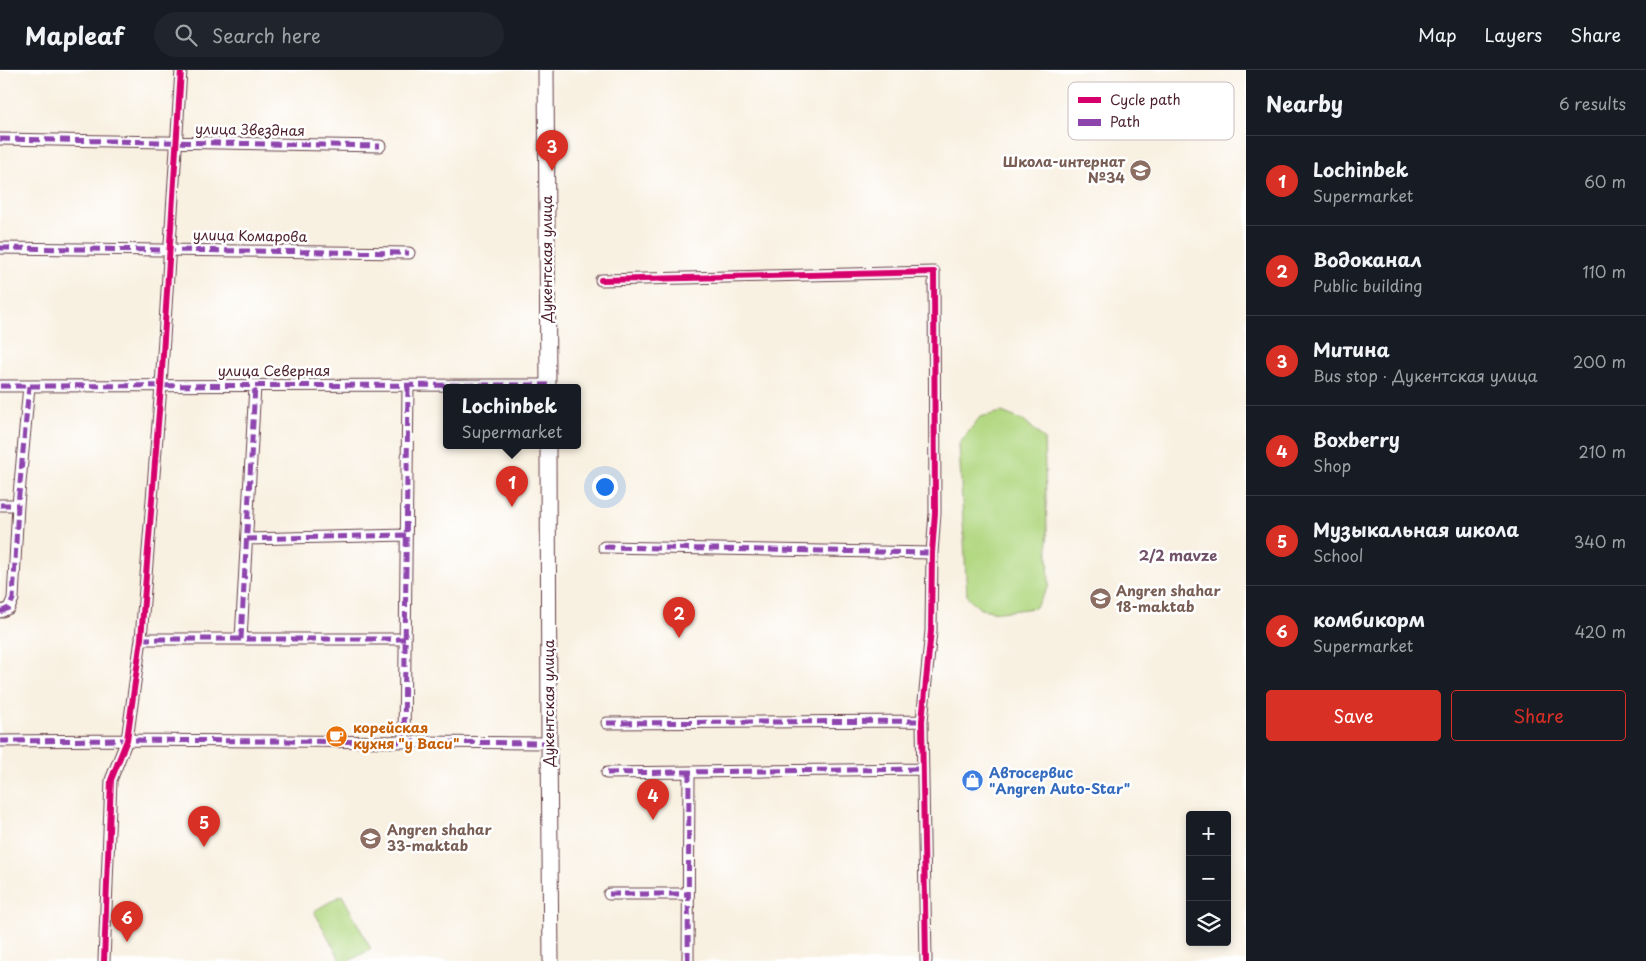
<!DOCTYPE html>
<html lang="en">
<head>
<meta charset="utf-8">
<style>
  :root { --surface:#171b24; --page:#20242c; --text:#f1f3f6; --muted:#9ea1a6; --line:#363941; --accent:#d93025 }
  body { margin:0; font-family:"Playpen Sans",sans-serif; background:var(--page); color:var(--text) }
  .controls { position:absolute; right:15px; bottom:15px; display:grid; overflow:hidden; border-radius:5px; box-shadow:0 2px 8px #0003 }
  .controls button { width:45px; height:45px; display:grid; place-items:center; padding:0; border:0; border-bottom:1px solid var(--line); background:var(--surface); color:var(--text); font:25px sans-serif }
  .you { position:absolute; left:604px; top:416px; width:18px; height:18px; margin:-12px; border:4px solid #fff; border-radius:50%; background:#1a73e8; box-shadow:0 0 0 8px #1a73e833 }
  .badge { display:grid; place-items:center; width:32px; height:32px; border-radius:50%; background:var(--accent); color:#fff; font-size:16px; font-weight:700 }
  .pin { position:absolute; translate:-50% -41px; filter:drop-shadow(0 1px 2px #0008) }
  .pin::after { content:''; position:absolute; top:26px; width:18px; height:15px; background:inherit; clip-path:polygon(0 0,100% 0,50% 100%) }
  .popup { position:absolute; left:443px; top:314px; width:138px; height:65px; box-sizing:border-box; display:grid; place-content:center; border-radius:5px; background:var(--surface); filter:drop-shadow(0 1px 4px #0005); font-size:16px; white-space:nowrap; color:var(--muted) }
  .popup b { font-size:19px; color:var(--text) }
  .popup::after { content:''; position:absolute; left:50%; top:100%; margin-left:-10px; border:10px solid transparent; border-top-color:var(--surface) }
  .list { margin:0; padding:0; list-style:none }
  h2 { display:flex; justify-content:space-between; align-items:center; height:65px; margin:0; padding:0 20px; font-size:21px }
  h2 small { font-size:16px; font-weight:400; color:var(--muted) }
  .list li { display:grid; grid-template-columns:32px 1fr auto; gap:15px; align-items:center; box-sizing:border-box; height:90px; padding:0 20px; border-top:1px solid var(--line) }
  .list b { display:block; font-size:19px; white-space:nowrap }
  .list p { margin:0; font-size:16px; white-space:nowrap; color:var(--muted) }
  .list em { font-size:16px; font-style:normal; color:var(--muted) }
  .actions { display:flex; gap:10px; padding:15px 20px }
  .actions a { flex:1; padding:11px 0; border:1px solid var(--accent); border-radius:5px; text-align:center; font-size:18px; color:var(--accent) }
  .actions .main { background:var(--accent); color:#fff }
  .icon { flex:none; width:28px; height:28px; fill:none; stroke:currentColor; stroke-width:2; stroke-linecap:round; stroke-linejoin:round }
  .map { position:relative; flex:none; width:1246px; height:891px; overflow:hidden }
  header { display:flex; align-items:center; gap:30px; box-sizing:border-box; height:70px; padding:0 25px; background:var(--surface); border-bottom:1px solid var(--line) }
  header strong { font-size:24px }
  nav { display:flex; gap:28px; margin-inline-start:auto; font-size:18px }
  .search { width:350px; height:45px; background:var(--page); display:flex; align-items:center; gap:12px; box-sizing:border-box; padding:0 18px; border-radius:28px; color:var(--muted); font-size:19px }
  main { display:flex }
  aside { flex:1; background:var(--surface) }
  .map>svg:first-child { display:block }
  .green { fill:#b2d882; stroke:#7e7c56 }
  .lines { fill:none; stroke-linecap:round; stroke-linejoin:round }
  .street-casing { stroke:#643e46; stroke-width:13 }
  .secondary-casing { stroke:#643e46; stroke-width:17 }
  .street { stroke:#fff; stroke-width:11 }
  .secondary { stroke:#fff; stroke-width:15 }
  .quiet { stroke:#8e44ad; stroke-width:5; stroke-dasharray:10 5; stroke-linecap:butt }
  .cycleway-casing { stroke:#fff; stroke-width:9 }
  .cycleway { stroke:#d6006c; stroke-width:6 }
  .labels { text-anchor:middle; stroke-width:5; stroke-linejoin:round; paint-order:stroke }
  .street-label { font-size:14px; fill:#4a1f2b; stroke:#fff }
  .education-label { font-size:14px; font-weight:bold; fill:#785e54; stroke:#fff; text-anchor:start }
  .food-label { font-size:14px; font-weight:bold; fill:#c56008; stroke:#fff; text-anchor:start }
  .shop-label { font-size:14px; font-weight:bold; fill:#366cbe; stroke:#fff; text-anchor:start }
  .neighbourhood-label { font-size:15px; font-weight:bold; fill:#725269; stroke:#fff }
  .key { fill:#fff; stroke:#c9bcbf; stroke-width:1 }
  .key-label { font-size:14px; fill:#4a1f2b }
</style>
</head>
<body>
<header>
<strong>Mapleaf</strong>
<div class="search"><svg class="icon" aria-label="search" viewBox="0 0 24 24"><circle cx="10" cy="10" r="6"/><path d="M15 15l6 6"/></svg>Search here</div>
<nav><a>Map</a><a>Layers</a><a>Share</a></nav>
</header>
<main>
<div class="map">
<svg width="1246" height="891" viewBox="0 0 1246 891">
  <rect width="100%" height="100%" fill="#fff"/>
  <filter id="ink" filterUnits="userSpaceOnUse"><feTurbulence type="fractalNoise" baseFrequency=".02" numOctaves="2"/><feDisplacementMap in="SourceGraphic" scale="10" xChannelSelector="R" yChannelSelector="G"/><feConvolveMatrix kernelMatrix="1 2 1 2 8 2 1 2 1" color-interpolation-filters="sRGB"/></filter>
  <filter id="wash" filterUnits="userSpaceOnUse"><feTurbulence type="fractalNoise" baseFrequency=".0096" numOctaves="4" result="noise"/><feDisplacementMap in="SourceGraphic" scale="20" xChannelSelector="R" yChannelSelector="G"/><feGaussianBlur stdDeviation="1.12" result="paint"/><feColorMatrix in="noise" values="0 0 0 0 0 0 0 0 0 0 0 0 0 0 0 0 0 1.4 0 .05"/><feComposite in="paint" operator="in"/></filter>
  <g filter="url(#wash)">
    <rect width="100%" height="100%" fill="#f8f0e0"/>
    <path class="green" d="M1002,342l24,10 18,17 5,147 -14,22 -35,4 -20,-3 -13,-13 -8,-152 21,-27z
      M342,825l29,54 -22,12h-8l-27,-50z"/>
  </g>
  <g filter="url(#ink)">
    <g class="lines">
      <defs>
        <path id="street" d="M0,69l380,7
          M0,178l409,5
          M601,210l333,-8 1,241 -3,40 -1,78 -9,90 4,240
          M0,316l548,-1
          M0,435h18
          M247,469l159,-4
          M604,477l328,6
          M0,542l9,-4 4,-9 5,-94 11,-119
          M141,569h264
          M241,569l14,-253
          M607,653l315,-2
          M0,671l127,-1 422,3
          M404,672l4,-356
          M607,703l316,-4
          M609,824h79
          M104,891l7,-181 16,-40 14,-101 20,-253 20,-316
          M688,891l1,-189"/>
        <path id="secondary" d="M546,0l2,318
          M548,376l1,297 2,218"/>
      </defs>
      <use href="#street" class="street-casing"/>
      <use href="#secondary" class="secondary-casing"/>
      <use href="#street" class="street"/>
      <use href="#secondary" class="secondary"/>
      <path class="quiet" d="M0,69l380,7
        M0,178l409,5
        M0,316l548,-1
        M0,435h18
        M247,469l159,-4
        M604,477l328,6
        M0,542l9,-4 4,-9 5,-94 11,-119
        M141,569h264
        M241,569l14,-253
        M607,653l315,-2
        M0,671l127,-1 422,3
        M404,672l4,-356
        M607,703l316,-4
        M609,824h79
        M688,891l1,-189"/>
      <defs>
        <path id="cycleway" d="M601,210l333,-8 1,241 -3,40 -1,78 -9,90 4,240
          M104,891l7,-181 16,-40 14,-101 20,-253 20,-316"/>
      </defs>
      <use href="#cycleway" class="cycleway-casing"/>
      <use href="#cycleway" class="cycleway"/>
    </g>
  </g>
  <defs>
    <symbol id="school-disc" viewBox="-11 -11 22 22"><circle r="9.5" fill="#8d6e63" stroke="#fff"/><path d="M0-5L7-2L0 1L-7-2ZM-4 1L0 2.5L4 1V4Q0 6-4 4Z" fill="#fff"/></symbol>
    <symbol id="cafe-disc" viewBox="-11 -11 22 22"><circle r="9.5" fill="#e8710a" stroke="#fff"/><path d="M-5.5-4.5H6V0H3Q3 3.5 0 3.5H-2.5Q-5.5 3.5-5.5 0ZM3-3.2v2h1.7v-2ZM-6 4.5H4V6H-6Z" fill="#fff"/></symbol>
    <symbol id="shop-disc" viewBox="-11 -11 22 22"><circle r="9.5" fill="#3f7fe0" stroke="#fff"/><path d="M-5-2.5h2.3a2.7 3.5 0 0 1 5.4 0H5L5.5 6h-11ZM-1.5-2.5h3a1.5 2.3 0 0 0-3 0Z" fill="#fff"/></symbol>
  </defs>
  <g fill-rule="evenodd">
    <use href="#school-disc" x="1128" y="88" width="25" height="25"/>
    <use href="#school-disc" x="1088" y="516" width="25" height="25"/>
    <use href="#cafe-disc" x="324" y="654" width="25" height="25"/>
    <use href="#shop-disc" x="960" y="698" width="25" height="25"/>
    <use href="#school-disc" x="358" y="756" width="25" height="25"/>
  </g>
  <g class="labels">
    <g class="street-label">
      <text transform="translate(250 60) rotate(1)" y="5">улица Звездная</text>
      <text transform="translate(250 166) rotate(1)" y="5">улица Комарова</text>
      <text transform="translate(547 189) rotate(-90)" y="5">Дукентская улица</text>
      <text x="274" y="306">улица Северная</text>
      <text transform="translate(549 633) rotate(-90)" y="5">Дукентская улица</text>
    </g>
    <g class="education-label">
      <text x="1125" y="97" text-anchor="end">Школа-интернат<tspan x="1125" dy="16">№34</tspan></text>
      <text x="1116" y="526">Angren shahar<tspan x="1116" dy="16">18-maktab</tspan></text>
      <text x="387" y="765">Angren shahar<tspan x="387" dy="16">33-maktab</tspan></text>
    </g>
    <g class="food-label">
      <text x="353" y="663">корейская<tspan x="353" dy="16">кухня "у Васи"</tspan></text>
    </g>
    <g class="shop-label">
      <text x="989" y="708">Автосервис<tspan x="989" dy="16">"Angren Auto-Star"</tspan></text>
    </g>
    <g class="neighbourhood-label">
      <text x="1178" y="491">2/2 mavze</text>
    </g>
  </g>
  <rect x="1068" y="12" width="166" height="58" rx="8" class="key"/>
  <rect x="1078" y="27" width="23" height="6" fill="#d6006c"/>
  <rect x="1078" y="49" width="23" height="7" fill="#8e44ad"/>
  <g class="key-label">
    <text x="1110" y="35">Cycle path</text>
    <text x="1110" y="57">Path</text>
  </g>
</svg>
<div class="controls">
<button>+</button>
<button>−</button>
<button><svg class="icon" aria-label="layers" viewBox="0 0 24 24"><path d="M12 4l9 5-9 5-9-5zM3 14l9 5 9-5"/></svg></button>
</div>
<div class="you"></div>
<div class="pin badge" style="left:512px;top:437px">1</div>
<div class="popup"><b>Lochinbek</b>Supermarket</div>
<div class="pin badge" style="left:679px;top:568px">2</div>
<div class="pin badge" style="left:552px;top:101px">3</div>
<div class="pin badge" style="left:653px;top:750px">4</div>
<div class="pin badge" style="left:204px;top:777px">5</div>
<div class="pin badge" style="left:127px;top:872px">6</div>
</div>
<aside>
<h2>Nearby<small>6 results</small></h2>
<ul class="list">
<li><span class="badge">1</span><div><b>Lochinbek</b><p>Supermarket</p></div><em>60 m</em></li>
<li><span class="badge">2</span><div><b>Водоканал</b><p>Public building</p></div><em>110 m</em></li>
<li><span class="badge">3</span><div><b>Митина</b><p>Bus stop · Дукентская улица</p></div><em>200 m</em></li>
<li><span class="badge">4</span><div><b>Boxberry</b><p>Shop</p></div><em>210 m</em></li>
<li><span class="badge">5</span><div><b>Музыкальная школа</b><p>School</p></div><em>340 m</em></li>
<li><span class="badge">6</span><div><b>комбикорм</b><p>Supermarket</p></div><em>420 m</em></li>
</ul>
<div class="actions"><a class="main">Save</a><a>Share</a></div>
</aside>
</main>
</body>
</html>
